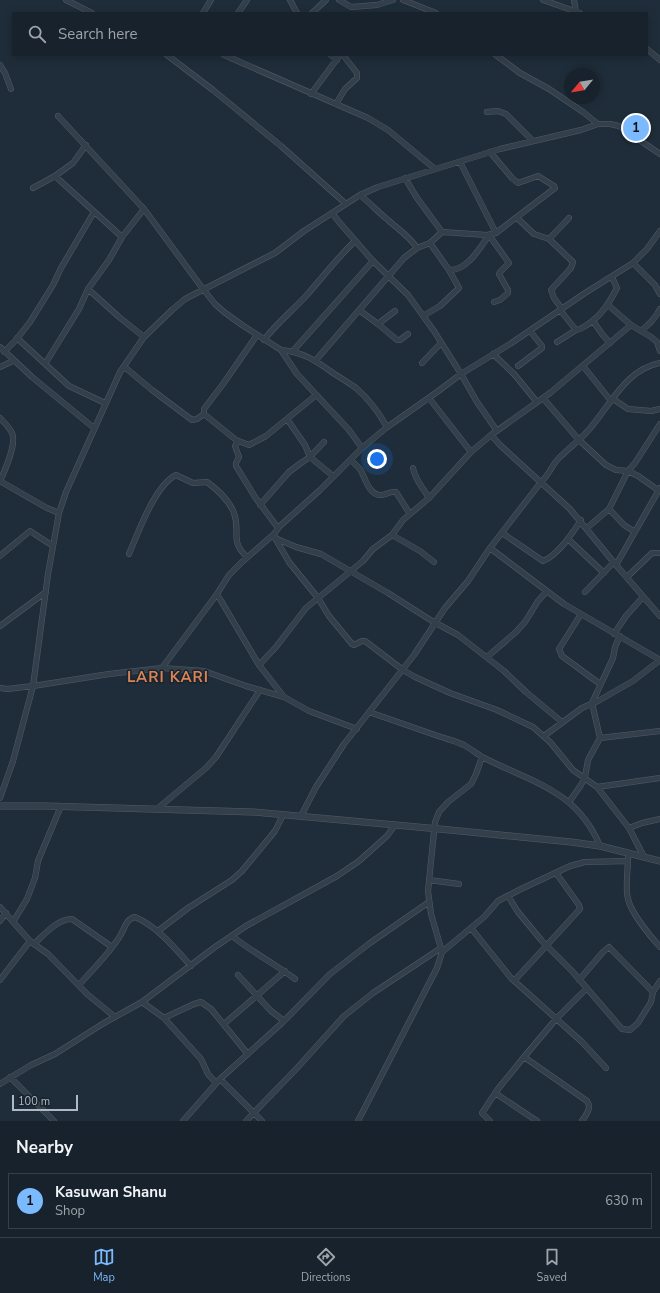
<!DOCTYPE html>
<html lang="en">
<head>
<meta charset="utf-8">
<style>
  :root { --surface:#17222c; --page:#242f38; --text:#f1f3f6; --muted:#9ea4a9; --line:#363f48; --accent:#7bbafe }
  body { margin:0; font-family:"Nunito Sans",sans-serif; background:var(--page); color:var(--text) }
  .compass { position:absolute; left:564px; top:68px; width:36px; height:36px; border-radius:50%; background:var(--surface); box-shadow:0 2px 10px #0003; rotate:240deg }
  .scale { position:absolute; left:12px; bottom:10px; width:66px; box-sizing:border-box; padding-left:4px; border:2px solid #aeb9c7; border-top:0; font-size:11px; line-height:14px; white-space:nowrap; color:#aeb9c7; -webkit-text-stroke:3px #19242e; paint-order:stroke }
  .you { position:absolute; left:377px; top:459px; width:14px; height:14px; margin:-10px; border:3px solid #fff; border-radius:50%; background:#1a73e8; box-shadow:0 0 0 6px #1a73e833 }
  .badge { display:grid; place-items:center; width:26px; height:26px; border-radius:50%; background:var(--accent); color:#111; font-size:13px; font-weight:700 }
  .pin { position:absolute; translate:-50% -50%; border:2px solid #fff; box-shadow:0 1px 4px #0006 }
  .list { margin:0; padding:0; list-style:none }
  h2 { display:flex; justify-content:space-between; align-items:center; height:52px; margin:0; padding:0 16px; font-size:17px }
  h2 small { font-size:13px; font-weight:400; color:var(--muted) }
  .list li { display:grid; grid-template-columns:26px 1fr auto; gap:12px; align-items:center; box-sizing:border-box; height:56px; margin:0 8px 8px; padding:0 8px; border:1px solid var(--line); border-radius:0px }
  .list b { display:block; font-size:15px; white-space:nowrap }
  .list p { margin:0; font-size:13px; white-space:nowrap; color:var(--muted) }
  .list em { font-size:13px; font-style:normal; color:var(--muted) }
  .icon { flex:none; width:22px; height:22px; fill:none; stroke:currentColor; stroke-width:2; stroke-linecap:round; stroke-linejoin:round }
  .map { position:relative; flex:none; width:660px; height:1121px; overflow:hidden }
  .search { position:absolute; background:var(--surface); box-shadow:0 2px 10px #0003; left:12px; right:12px; top:12px; height:44px; display:flex; align-items:center; gap:10px; box-sizing:border-box; padding:0 14px; border-radius:0px; color:var(--muted); font-size:15px }
  .sheet { height:116px; background:var(--surface) }
  nav { display:flex; justify-content:space-around; align-items:center; box-sizing:border-box; height:56px; border-top:1px solid var(--line); background:var(--surface); font-size:11px; color:var(--muted) }
  nav a { display:grid; justify-items:center; gap:2px }
  nav .on { color:var(--accent) }
  .map>svg:first-child { display:block }
  .lines { fill:none; stroke-linecap:round; stroke-linejoin:round }
  .minor-casing { stroke:#515c68; stroke-width:6 }
  .tertiary-casing { stroke:#515c68; stroke-width:7 }
  .minor { stroke:#333f4a; stroke-width:5 }
  .tertiary { stroke:#333f4a; stroke-width:6 }
  .labels { text-anchor:middle; stroke-width:3; stroke-linejoin:round; paint-order:stroke }
  .district-label { font-size:15px; font-weight:bold; letter-spacing:1px; fill:#da8355; stroke:#19242e }
</style>
</head>
<body>
<div class="map">
<svg width="660" height="1121" viewBox="0 0 660 1121">
  <rect width="100%" height="100%" fill="#1f2d3a"/>
  <g class="lines">
    <defs>
      <path id="minor" d="M66,0l26,13
        M290,0l7,13
        M339,0l12,7 26,-2 16,-5
        M403,0l33,13
        M543,0l37,13
        M574,0l2,12
        M203,13l8,-13
        M238,13l9,-13
        M312,13l14,-13
        M647,49l13,11
        M167,55l46,35 68,56 65,58
        M224,55l144,63 20,12 47,39
        M331,55l6,5
        M496,55l24,18 29,16 34,23 15,12
        M0,65l5,8 6,16
        M311,94l29,-39h3l14,18v5l-12,11 -9,15
        M487,112l11,-1 8,3 27,27
        M58,116l86,93 59,80 12,15 9,8 18,13 39,25 16,24 52,56 13,18
        M460,162l36,71
        M55,176l67,61
        M405,178l12,20 25,34
        M33,188l22,-12 18,-13 13,-18
        M360,195c10,8 18,17 28,25 10,9 22,17 29,28
        M332,213l7,9 34,39 35,34 26,36 27,43 16,28 20,29
        M517,218l17,16 15,5 24,23 -2,6 -20,22 3,8 8,11
        M549,239l20,-21
        M633,263l22,22 5,9
        M449,270c18,1 31,-22 40,-35l20,28 -9,9 -1,2 9,16v3l-8,7 -6,2
        M88,289l31,28 25,20
        M608,305l23,20 20,12 6,5 3,9
        M359,310l19,14 19,16h3l8,-6
        M560,310l16,20c4,0 7,-3 11,-5 15,-10 22,-22 30,-37l-5,-11
        M423,316l17,-10 19,-18 -10,-18 -19,-27
        M593,321l9,13 8,9
        M378,324l17,-13
        M641,331c8,-7 14,-12 19,-22
        M257,335l-34,49 -19,25v5l32,26 13,5 17,-9 49,-40
        M17,338l52,48 36,17
        M264,340c12,-16 28,-29 41,-43 17,-19 32,-39 50,-56
        M557,342l19,-12
        M0,347l32,30 62,51
        M281,350c22,2 34,10 52,23 8,5 16,10 23,15 13,11 23,25 31,39
        M293,351l80,-90
        M4,352l12,-12 14,-18 23,-37 8,-17 33,-56
        M493,354l21,20 23,28
        M316,360l88,-102 13,-10 13,-5 12,-11 45,3 9,-2 59,-45 -1,-2 -16,-10 -20,7 -6,-5 -22,-26
        M422,363l19,-20
        M45,364l34,-55 9,-20 21,-29 13,-23 22,-28
        M518,366l24,-18v-2l-12,-15
        M583,366l28,35
        M0,367l13,-6
        M123,368l4,1 25,21 40,30 5,-1 7,-5
        M429,398l42,54
        M543,398l36,42 27,25 10,5 12,1 10,5 20,14
        M613,399l15,10 23,2 9,-2
        M0,418c4,4 10,10 12,15 5,11 -7,37 -12,48
        M287,419l18,26 5,12 23,19
        M491,435l9,10 70,64 46,56 44,51
        M238,441l-3,5 4,11 -3,6v3l19,31 23,31
        M351,460c3,3 6,6 9,9 5,8 9,27 21,26 5,0 9,-4 15,-3l14,22
        M413,468c2,12 10,20 16,30
        M0,481l47,27 12,5
        M260,505l29,-33 12,-9 9,-6 14,-15
        M609,509l15,16 11,7
        M587,528l22,-19 19,-38 7,-8 25,-39
        M502,533l41,28c15,-6 29,-27 38,-41
        M392,535l28,16 14,11
        M275,537v1l21,9 25,7 67,39 44,28 26,14 46,36 22,21 36,30
        M275,538l14,24 29,36 11,18 23,28 2,1 8,-4h3l38,29 12,7 35,16 47,17 36,17 17,15 23,28 24,17 32,41 15,29
        M568,539l36,34
        M490,548l74,56 96,56
        M129,554c9,-21 26,-69 47,-79l17,8 14,-1c12,9 22,18 27,31 7,20 -5,27 13,44
        M0,556l30,-25 23,15
        M616,565l44,-77
        M627,577l25,-24h8
        M585,592l29,-30
        M217,594l42,71 25,32
        M581,614l-22,35 3,7 38,28
        M0,626l46,-34
        M614,634l12,-18 17,-19
        M487,657l29,-25 9,-10 13,-21 9,-10
        M259,665l17,-18 30,-39 57,-47 10,-12 19,-14 11,-15 26,-22 42,-46 20,-17 59,-42 81,-68
        M162,668l55,-74 12,-19 13,-13 32,-28 6,-8 40,-36 42,-42 24,-20 51,-36 24,-18 49,-30 75,-51 48,-30 14,-14 13,-18
        M0,688l7,1 26,-3 76,-12 53,-6 42,3 42,15 38,11 25,14 48,18
        M369,712c23,8 46,16 69,24 9,3 18,5 26,9 7,4 12,8 18,12 49,25 95,33 118,89
        M544,736l38,-28 16,-7 35,-20 27,-21
        M600,738l60,-7
        M597,787l63,-9
        M0,798l13,-37 20,-75 15,-112 11,-61 7,-21 54,-120 24,-35 28,-27 13,-11 90,-46 29,-22 56,-36 18,-8 122,-38 81,-19 17,-6h12l9,2 41,28
        M569,802l12,-17 4,-8 3,-17 12,-22 -8,-35 21,-45 2,-11 5,-11
        M157,809l49,-41 10,-11 44,-67
        M301,816l15,-29 28,-43 70,-89 31,-47 23,-27 22,-33 51,-66c8,-7 11,-17 18,-24 11,-11 24,-20 33,-32 20,-24 35,-57 68,-63
        M629,828l13,-5 18,-4
        M628,858c0,12 -3,30 0,41 3,14 22,37 32,48
        M429,880l30,4
        M508,896l10,16 24,29 30,30 50,58 8,1 8,-7 13,-21 2,-10 7,-11
        M0,907l30,34 18,13 39,40 28,23
        M0,921l6,-8
        M13,922l14,-23 8,-21 3,-17 23,-55
        M471,928l40,50 71,64 24,26
        M158,931l30,-23 44,-28 10,-9 33,-40 8,-16
        M232,936c20,16 43,28 63,43
        M34,944c10,-9 23,-25 38,-25l40,28
        M442,952l42,-35 14,-16 21,-11 51,-24 15,-4 43,-1
        M238,975l33,36 13,10
        M0,980l30,-39
        M579,980l24,-28 6,-5 44,45
        M514,981l66,-72 -1,-4 -23,-32
        M79,985c14,-16 30,-31 41,-49 5,-8 6,-17 15,-19 23,10 39,30 56,49
        M142,1002l22,16 18,20 19,21 7,15 8,9
        M164,1018l30,-14 7,-2 10,7 36,44
        M224,1024l61,-53
        M524,1057l63,44c5,7 -1,14 -5,20
        M10,1077l44,44
        M220,1079l42,42
        M0,1084l31,-19 24,-11 49,-31 38,-21 73,-55 31,-21 91,-50 22,-15 28,-25 8,-11
        M495,1093l42,28
        M183,1121l37,-42 62,-56 48,-49 40,-31 59,-41
        M246,1121l52,-54 46,-51 29,-23 68,-45
        M358,1121l79,-153 5,-16 -11,-38 -3,-23 7,-69 4,-10 9,-10 23,-18 5,-10 6,-17
        M490,1121l-8,-8 16,-24 26,-32 32,-38 31,-31"/>
      <path id="tertiary" d="M0,806h46l207,6 197,18 121,12 29,4 60,15"/>
    </defs>
    <use href="#minor" class="minor-casing"/>
    <use href="#tertiary" class="tertiary-casing"/>
    <use href="#minor" class="minor"/>
    <use href="#tertiary" class="tertiary"/>
  </g>
  <g class="labels">
    <g class="district-label">
      <text x="168" y="682">LARI KARI</text>
    </g>
  </g>
</svg>
<svg class="compass" viewBox="-18 -18 36 36"><path d="M0-13l5 13h-10z" fill="#e53935"/><path d="M0 13l5-13h-10z" fill="#9ea4a9"/></svg>
<div class="scale">100 m</div>
<div class="you"></div>
<div class="pin badge" style="left:636px;top:128px">1</div>
<div class="search"><svg class="icon" aria-label="search" viewBox="0 0 24 24"><circle cx="10" cy="10" r="6"/><path d="M15 15l6 6"/></svg>Search here</div>
</div>
<section class="sheet">
<h2>Nearby<small></small></h2>
<ul class="list">
<li><span class="badge">1</span><div><b>Kasuwan Shanu</b><p>Shop</p></div><em>630 m</em></li>
</ul>
</section>
<nav>
<a class="on"><svg class="icon" aria-label="map" viewBox="0 0 24 24"><path d="M3 6l6-2 6 2 6-2v14l-6 2-6-2-6 2zM9 4v14M15 6v14"/></svg>Map</a>
<a><svg class="icon" aria-label="directions" viewBox="0 0 24 24"><path d="M12 3l9 9-9 9-9-9zM9 14v-3h6M13 9l2 2-2 2"/></svg>Directions</a>
<a><svg class="icon" aria-label="saved" viewBox="0 0 24 24"><path d="M7 4h10v16l-5-4-5 4z"/></svg>Saved</a>
</nav>
</body>
</html>
